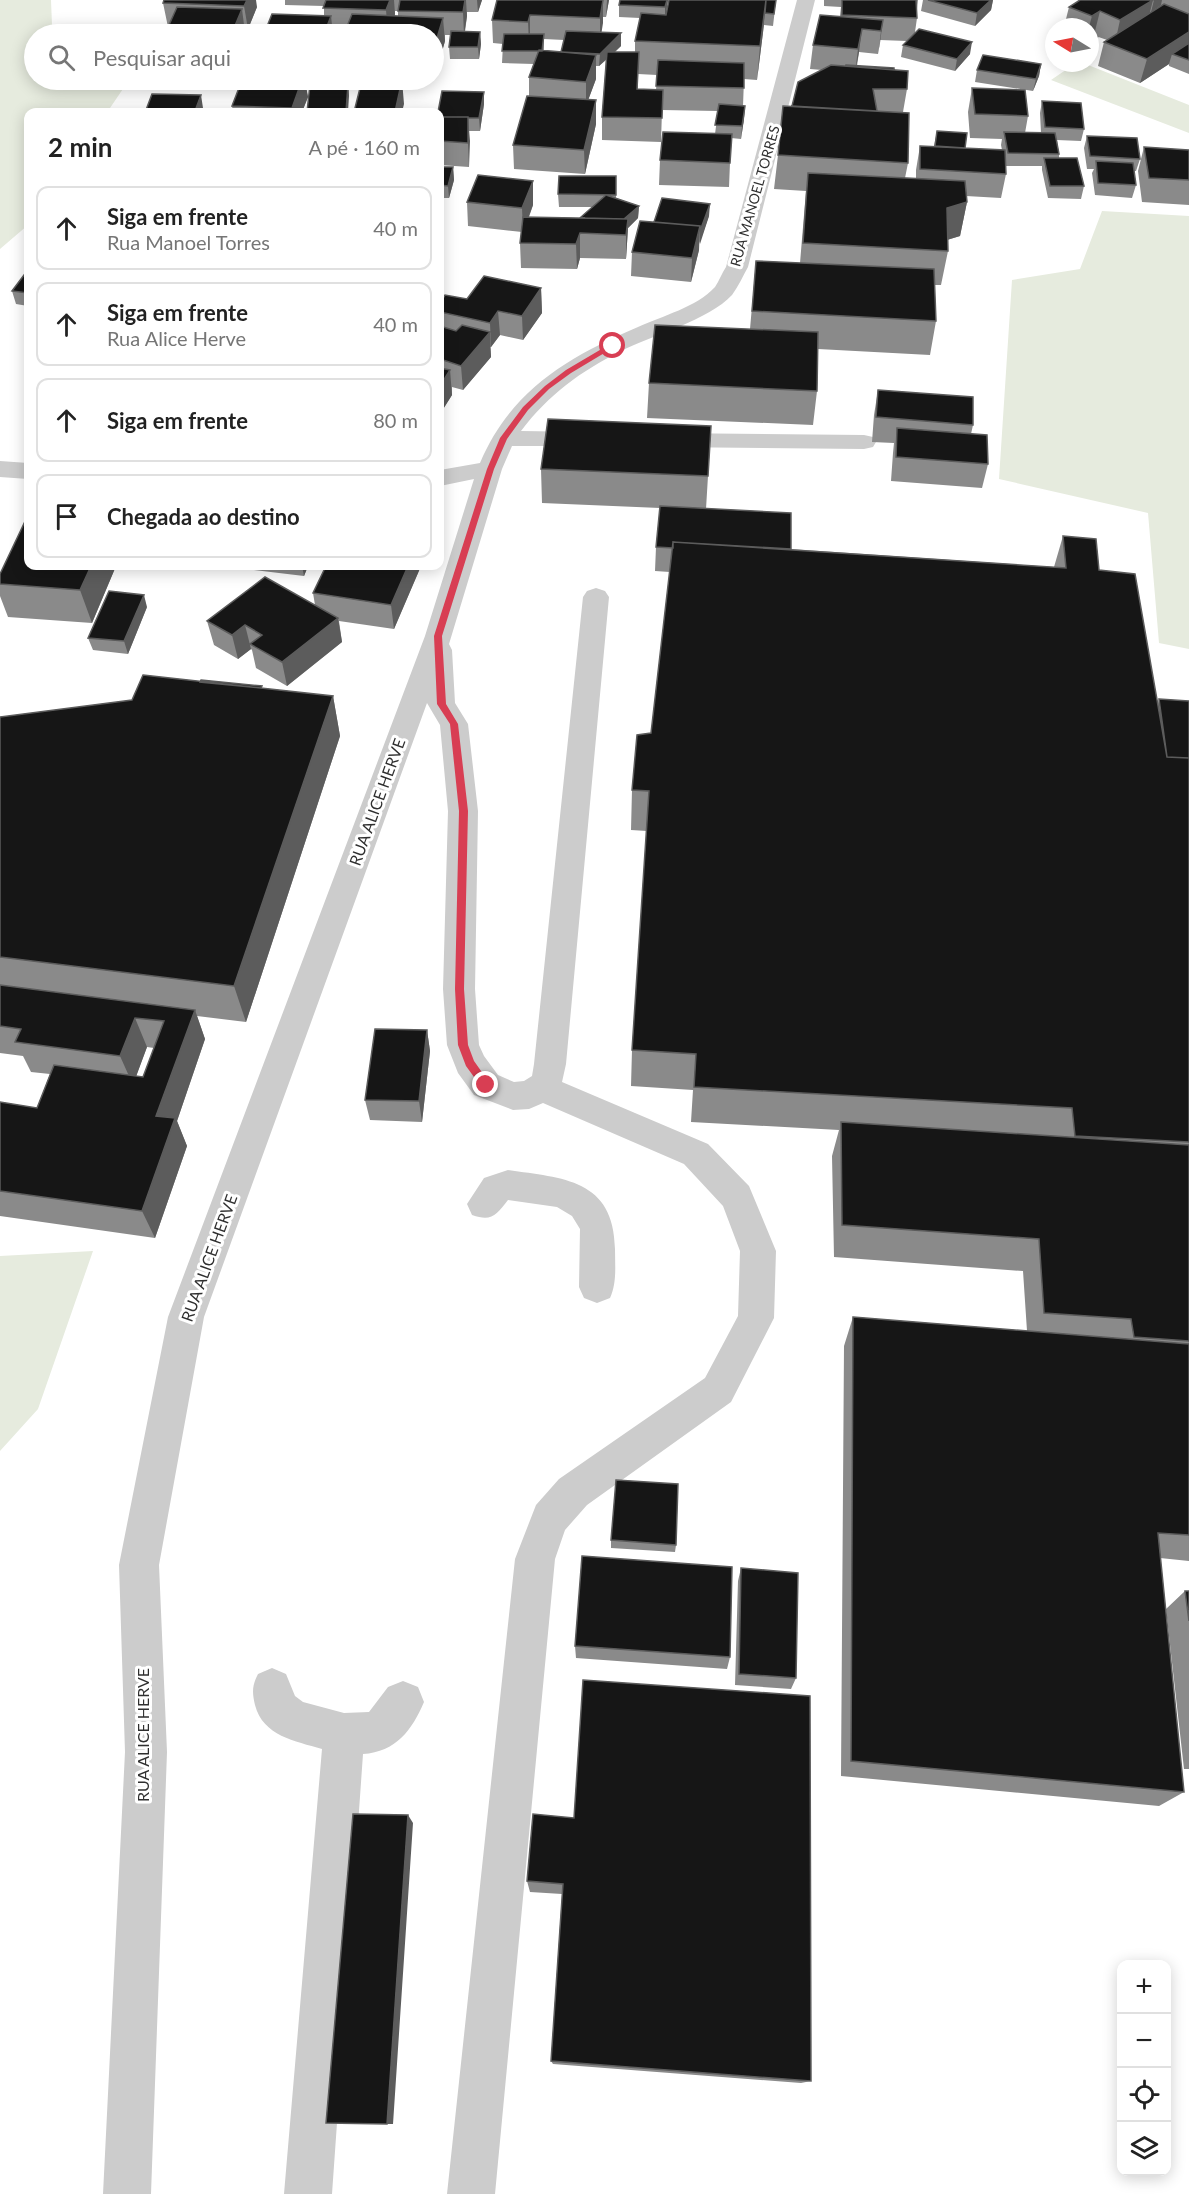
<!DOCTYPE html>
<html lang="pt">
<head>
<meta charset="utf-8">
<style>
  :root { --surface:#fff; --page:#f6f6f6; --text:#222; --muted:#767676; --line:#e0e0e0 }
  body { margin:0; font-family:Lato,sans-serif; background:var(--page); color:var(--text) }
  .controls { position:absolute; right:18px; bottom:18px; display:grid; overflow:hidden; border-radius:12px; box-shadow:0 3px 15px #0003 }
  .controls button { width:54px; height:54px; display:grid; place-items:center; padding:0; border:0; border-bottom:2px solid var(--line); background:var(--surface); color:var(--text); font:30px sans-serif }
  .compass { position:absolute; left:1045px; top:18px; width:54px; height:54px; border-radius:50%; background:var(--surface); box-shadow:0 3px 15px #0003; rotate:280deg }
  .stop { position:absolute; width:18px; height:18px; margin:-14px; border:4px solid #d83e53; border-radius:50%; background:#fff }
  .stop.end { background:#d83e53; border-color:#fff; box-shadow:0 2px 6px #0008 }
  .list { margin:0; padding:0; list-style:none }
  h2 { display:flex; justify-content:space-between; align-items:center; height:78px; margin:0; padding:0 24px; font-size:26px }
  h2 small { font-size:20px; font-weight:400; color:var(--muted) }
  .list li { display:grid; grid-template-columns:39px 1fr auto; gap:18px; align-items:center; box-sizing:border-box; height:84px; margin:0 12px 12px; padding:0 12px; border:2px solid var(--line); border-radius:12px }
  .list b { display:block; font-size:22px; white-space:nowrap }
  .list p { margin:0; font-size:20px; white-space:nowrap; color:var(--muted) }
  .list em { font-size:20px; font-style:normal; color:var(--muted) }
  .icon { flex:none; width:33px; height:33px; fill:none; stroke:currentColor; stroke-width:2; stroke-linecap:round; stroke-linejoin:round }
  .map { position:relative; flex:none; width:1189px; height:2194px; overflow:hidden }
  .search { position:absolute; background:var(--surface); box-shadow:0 3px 15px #0003; left:24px; top:24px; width:420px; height:66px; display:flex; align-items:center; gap:15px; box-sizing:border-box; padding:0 21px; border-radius:33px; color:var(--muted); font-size:22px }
  .panel { position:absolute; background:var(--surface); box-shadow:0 3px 15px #0003; left:24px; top:108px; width:420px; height:462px; border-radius:12px }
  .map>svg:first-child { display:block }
  .green { fill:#e6ebde }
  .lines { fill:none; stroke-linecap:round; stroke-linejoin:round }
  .minor { fill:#ccc; fill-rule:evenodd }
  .wall { fill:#8a8a8a; fill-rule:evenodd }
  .shaded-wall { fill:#5c5c5c }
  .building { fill:#161616; stroke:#5c5c5c; stroke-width:1.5 }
  .route { fill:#d83e53 }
  .labels { text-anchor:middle; stroke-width:6; stroke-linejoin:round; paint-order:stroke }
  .far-street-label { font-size:14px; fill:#2f2f2f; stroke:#fff }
  .street-label { font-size:16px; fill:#2f2f2f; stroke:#fff }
</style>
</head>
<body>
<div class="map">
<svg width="1189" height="2194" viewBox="0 0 1189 2194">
  <rect width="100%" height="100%" fill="#fff"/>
  <path class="green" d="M0,0h51l1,25 48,3 5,6h-71v46h95l-19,28 -11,4h-71v113l-28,24z
    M1076,63h7l106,42v28l-138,-53z
    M1102,211l87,5v433l-30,-6 -11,-130 -149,-34 13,-199 68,-11z
    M93,1251l-55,158 -38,42v-195z"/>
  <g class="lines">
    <path class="minor" d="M797,0h18l-67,267c-5,9 -10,20 -16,28 -23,25 -79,40 -111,56 -40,20 -73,44 -100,80l68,1 9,2 3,5 -3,5 -9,2h-77l-10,23 -53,175 3,6 3,53 13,21 10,87 -3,178 4,56 5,11 14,19 16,7 10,-1 8,-5 2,-12 49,-467 4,-6 9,-3 9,3 4,6 -43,467 -4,18 146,62 41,42 27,65 -2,67 -43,84 -144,103 -22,25 -10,29 -60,635h-48l68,-635 21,-54 23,-26 146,-101 33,-62 2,-65 -17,-45 -39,-42 -141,-61 -14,6 -16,1 -39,-15 -16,-22 -11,-28 -4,-56 5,-178 -8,-86 -13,-22 -223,614 -45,248 8,187 -16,442h-48l22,-442 -6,-187 49,-248 257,-681 49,-157 -34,7v-16l40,-7c31,-73 88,-106 158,-136 24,-11 59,-20 77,-40 4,-6 7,-14 11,-20z
      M665,433l199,2 9,2 3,5 -3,5 -9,2 -199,-2 -9,-2 -3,-5 3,-5z
      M0,461l28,2v16l-28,-2z
      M508,1170c55,8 106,9 107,79 0,17 2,34 -5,49l-13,5 -13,-5 -5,-11 1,-58 -8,-13 -15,-9 -49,-7c-12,15 -16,22 -36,15l-5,-11 17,-26z
      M272,1668l14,6 9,22 8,6 41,11 25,-1 19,-25 15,-6 15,6 6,15c-12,28 -28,50 -61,52l-31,440h-48l38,-445c-27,-8 -59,-13 -67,-44 -3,-13 -3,-19 3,-31z"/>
  </g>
  <path class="wall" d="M164,0l93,7 -9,22h-3v5h-74l-2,-7h-1l-5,-24z
    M285,0h197l-4,12h-11v4l-2,16h15l1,12 -2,15h-29l-1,-12 2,-12h-6v6l-6,21h-5v-28l-102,-3 1,3h-69l60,-18v-10l-39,-1zM395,11h3v5h-3z
    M497,0h112l-3,17h-3l-2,15 20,1v13l-6,6h20v-11l5,-23 -21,-1v-12l49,-5 -2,14 110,-14 -3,26 -9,-1 -7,55 -13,-1 -1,27h2l-1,13 -3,20 -10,-1 -2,49 -70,-2 1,-25 55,-26 3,-23 -56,-1 -1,32 -59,-2v-23l4,-57 -7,6h-3v13l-8,21 8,24 -11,50 -71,-5 -1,-24 16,-49v-19l5,-13 -32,-1 1,-19 -10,-1 -1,-23zM544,39l20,1 -3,12 -17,-1zM638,74l19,1 -1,15 -18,-1z
    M824,0h94l-1,9v9l-2,14 55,22 -15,17 -54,-14 2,-12 4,-4 -27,-1 -2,14 -19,-2 -2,14 37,4 13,19 -4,23 5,51 -3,15 11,1v-9l4,-24h14l3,-15 28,17 37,2 -1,-5 1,-6 -32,-1 -2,-26 4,-24 56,28 -3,17h16l-1,-20 2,-12 42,28 -3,12 -24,-1 2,14v4l25,28 -3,13 -33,-1 -6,-28v-4h-36v8l-5,24 -35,-2 1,6 -7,34 -13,4 1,11 -7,34h-7l2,36 -6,34 -112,-6 -1,42 -4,34 -166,-7 2,-35 101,-54 6,-68 44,2 6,-72 -32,-2 4,-34 14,-49 30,-36 -12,-1 3,-24 27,-29 1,-9 -17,-1z
    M923,0h70l-2,10 -16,16 -54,-15z
    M1080,0h109v74l-20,-8v-2l-29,19 -42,-17 6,-24 3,-2 -14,-5 1,14 -4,-22h-26l5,-20z
    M1054,32v15l-4,-2 3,-12z
    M1041,64l-2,12 -6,15 -58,-9 2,-12z
    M242,80h97l-1,4h10l1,12 -43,-7 2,8 -6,15h-69l-1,-6z
    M484,92v12l-4,27h-11v36l-29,-2v-53z
    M1087,136l53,23 -4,12h-2l2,14 -4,13 -37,-3 -3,-22 2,-4h-7l-3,-21z
    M1144,147l45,3v55l-47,-3 -4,-31z
    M440,167h13l1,13 -5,18h-9z
    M616,176v22l23,8 -1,12 -10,10 -2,31 -46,-1 -3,11 -56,-1 -1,-25 2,-11 -54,-6 -1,-24 66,3 -4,12 52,1v-1l11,-10h-33l-1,-13z
    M709,216l-10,28v6l-8,32 -60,-6 1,-24 22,-30z
    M28,271v35l-12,-2 -4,-13z
    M541,288l1,25 -19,27 -23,-5 -9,12h-1l1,10 -28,33 -11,-3v8l-12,19v-102l27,-13z
    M878,390l95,35 -2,9 17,30 -6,24 -91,-7 2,-28 1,-10 -22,-1 2,-27z
    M711,426l-5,83 85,40 263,18 9,-31 36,34 59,134 1,-5 30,2v860l-29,-3 24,234 -25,14 -318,-30 3,-430 9,-29 174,14 -4,-60 -189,-14 -2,-101 7,-26 -148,-8 2,-32 -62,-4 1,-36 15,-219 -16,-1 1,-40 19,-57 19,-161 -15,-1 1,-24 4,-39 -118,-5 -1,-34z
    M116,566l-24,57 -84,-6 -8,-21v-22z
    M142,566h37l-1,2z
    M245,566h63l-4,10 -58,-7z
    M326,566h95l-27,63 -55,-8 3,21 -55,44 -31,-18 -4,-18 -1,-1 -13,10 -24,-14 -7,-24 108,-16 -2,-12z
    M147,607l-19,47 -35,-4 -5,-12z
    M262,688l71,8 7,40 -94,286 -49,-6 8,23 -28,82 10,25 -32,92 -155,-22v-114l37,6 13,-34 -19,-2 -8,-16 -23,-3v-336zM147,1047l7,1 -11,29 -7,-1z
    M427,1030l3,21 -8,71 -52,-2 -5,-20z
    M611,1540l65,5 -1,7 -64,-4z
    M741,1568l55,110 -5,11 -56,-4 3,-104z
    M1185,1591h4v178h-5l-18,-160z
    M575,1646l155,11 -3,12 -151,-11z
    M533,1814l278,267 -10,2 -248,-19 -2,-3 11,-167 -32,-2 -3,-11z"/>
  <path class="shaded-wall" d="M247,0h9l1,7 -9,22 -4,-23z
    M390,0h4l1,14 -7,20 -2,-24z
    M465,0h1l1,16 -3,19 -1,-23z
    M477,0h5l-4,12z
    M603,0v23l-3,19v-24z
    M607,0h2l-3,17z
    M667,0h1l-3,19v-12z
    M766,0l-3,32 -6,48 3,-34z
    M991,0h2l-2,10 -16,16 2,-13z
    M1153,0l-6,24 -32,19 5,-23z
    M1154,0h8l-1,5 -10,7z
    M242,9l3,24v1h-10l-1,-6z
    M1100,11l-6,24 -4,2 -1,-10 3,-11z
    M530,15v24l-1,6 -1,-23z
    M331,16l2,18h-9z
    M443,18l2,23 -6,21 -2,-24z
    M883,20l-3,23 -2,11 3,-23z
    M862,29l-3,23 -4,21 3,-24z
    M480,32l1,12 -2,15 -1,-12z
    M1189,32v19l-17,3 -3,10 -29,19 7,-24z
    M621,33v13l-22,20 1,-12z
    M1097,37l-3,12 -4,2v-11z
    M972,42l-2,12 -15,17 2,-12z
    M596,55v24l-10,27v-24z
    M1041,64l-2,12 -6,15 3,-12z
    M302,80h3l3,17 -6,15h-9l-1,-4z
    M334,80h5l-3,11z
    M402,80l2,24 -2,8h-7z
    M348,84l1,12 -1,16h-2z
    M484,92v12l-4,27 -1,-13z
    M201,95l2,13 -1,4h-8z
    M596,100v24l-11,50 -1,-24z
    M745,106l-1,13 -3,20 1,-13z
    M468,117l2,24 -1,26 -1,-24z
    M453,167l1,13 -5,18 -1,-12z
    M533,181v24l-10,27 -1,-24z
    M967,202l-7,34 -20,6 7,-34z
    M710,204l-1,12 -9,28v-13z
    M639,206l-1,12 -10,10 -2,31v-24l-13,-7z
    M700,226l-1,24 -8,32 1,-24z
    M580,233v25l-3,11 -1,-25z
    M541,288l1,25 -19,27 -1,-24z
    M498,311l2,24 -9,12 -1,-24z
    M490,332l1,25 -28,33 -2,-24z
    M450,370l2,25 -12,19v-28z
    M91,566h25l-24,57 -12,-33z
    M302,566h6l-4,10z
    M408,566h13l-27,63 -3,-24z
    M144,595l3,12 -19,47 -4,-13z
    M338,618l4,24 -55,44 -5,-24z
    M245,625l6,24 -13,10 -6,-24z
    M333,696l7,40 -94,286 -12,-36z
    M195,1010l10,29 -28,82 10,25 -32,92 -13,-27 14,-95z
    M135,1018l12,29 -14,38 -13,-29z
    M427,1030l3,21 -8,71 -3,-21z
    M408,1815l5,8 -20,301h-6z"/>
  <path class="building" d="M164,0h83l-3,6 -81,-3z
    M326,0h64l-4,10 -63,-2z
    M400,0h65l-2,12 -65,-1z
    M497,0h106l-3,18 -70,-3 -2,7 -36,-2z
    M620,0h47l-2,7 -46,-2z
    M669,0h97l-6,46 -125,-5 6,-28 25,2z
    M766,0h10l-2,14 -9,-1z
    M842,0h74l1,18 -75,-3z
    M928,0h63l-14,13z
    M1080,0h73l-33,20 -20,-9 -8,5 -23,-9z
    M1164,4l25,10v18l-42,27 -43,-17z
    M177,7l65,2 -8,19 -65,-3z
    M272,14l59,2 -7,18h-60z
    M352,14l91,4 -6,20h-3v-4h-90z
    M820,15l63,5 -2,11 -19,-2 -4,20 -45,-4z
    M1072,24l5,3h-11z
    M919,29l53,13 -15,17 -54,-14z
    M451,31l29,1 -2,15h-29z
    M566,31l55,2 -21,21 -39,-2z
    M504,34h40l-2,17h-40z
    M1090,34l7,3 -7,3z
    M1189,43v17l-17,-6z
    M539,50l57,5 -10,27 -57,-5z
    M607,52h32l-2,37 26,1 -1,28 -60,-1z
    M983,55l58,9 -5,15 -59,-9z
    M658,60l86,3v25l-88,-2z
    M831,65l77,6 -1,18h-34l4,22 -85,-5 6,-24z
    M846,65l48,3v2l-48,-4z
    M242,80h60l-10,28 -60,-2z
    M362,80h40l-7,32h-41z
    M348,84l-2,28h-39l3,-27z
    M972,88l53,2 3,26 -53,-2z
    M442,91l42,1 -5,26h-11v-1h-28v-5h-2z
    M152,94l49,1 -6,16 -49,-1z
    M527,96l69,4 -12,50 -71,-5z
    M1042,101l39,2 3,26 -39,-2z
    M719,104l26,2 -3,20 -27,-1z
    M783,106l126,7 -1,50 -130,-8z
    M118,109l85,3h-87z
    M440,117h28v26l-28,-2z
    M937,131l30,2 -2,15 -30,-2z
    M663,132l69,2 -2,29 -70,-3z
    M1004,132l51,1 4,21 -51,-1z
    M1087,136l50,2 3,21 -50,-3z
    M920,146l85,4 1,24 -86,-5z
    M1144,147l45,3v30l-40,-2z
    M1044,158h33l7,28h-34z
    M1096,161l37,2 3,22 -38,-2z
    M440,167h13l-5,19 -8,-1z
    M808,173l157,8 2,21 -20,6 1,43 -145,-8z
    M478,175l55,6 -11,27 -55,-6z
    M559,176h57v19l-58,-1z
    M606,195l33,11 -15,13 -39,-1 -4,-1z
    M662,198l48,6 -10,27v-5l-46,-4z
    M523,217l105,2 -2,16 -46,-2 -4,11 -56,-1z
    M640,221l60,5 -8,32 -60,-6z
    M756,261l178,8 2,52 -184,-10z
    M27,271h1v22l-16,-2z
    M484,276l57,12 -19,28 -24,-5 -8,12 -50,-11v-9l5,-8 22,4z
    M462,325l28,7 -29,34 -21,-7v-33l16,5z
    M655,325l163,7 -1,59 -168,-8z
    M440,368l10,2 -10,16z
    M878,390l95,7v28l-97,-8z
    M548,419l163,7 -3,50 -167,-7z
    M897,428l90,7 1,29 -92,-7z
    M660,506l131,7v36l-118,-7v6l-17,-1z
    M28,515v51h63l-11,24 -80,-6v-10z
    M1063,536l33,3 3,31 36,4 32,183 22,1v384l-114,-6 -3,-28 -378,-21 2,-33 -64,-4 17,-259 -17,-1 5,-55 14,-2 22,-191 393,26z
    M326,566h82l-17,39 -78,-12z
    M265,577l73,41 -56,44 -32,-18 12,-9 -17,-10 -13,10 -25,-14z
    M109,591l35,4 -20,46 -36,-3z
    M143,675l190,21 -99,290 -234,-29v-240l132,-17z
    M201,680l61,6 -1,2 -61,-6z
    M1159,699l30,2v57l-22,-1z
    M0,985l195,25 -39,106 19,2 -33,93 -142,-20v-89l37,6 17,-43 89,12 21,-56 -29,-3 -15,38 -105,-14 6,-13 -21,-3z
    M375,1029l52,1 -8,71 -54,-1z
    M841,1122l348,23v196l-55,-4 -3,-18 -87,-6 -5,-74 -197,-14z
    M853,1317l336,27v191l-31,-2 26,259 -333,-31z
    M616,1480l62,4 -2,61 -65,-5z
    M582,1556l150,11 -2,90 -155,-11z
    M741,1568l57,5 -2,105 -57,-4z
    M1185,1591h4v30z
    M583,1680l227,16 1,385 -260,-20 12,-177 -36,-3 6,-67 41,4z
    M353,1814l55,1 -21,309 -61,-1z"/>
  <path class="route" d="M610,344l6,2 -45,27 -22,16 -21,21 -21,29 -13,30 -52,167 4,68 12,20 10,87 -4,178 4,56 6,16 17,24 -5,4 -4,-1 -16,-22 -8,-21 -3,-56 4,-178 -9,-87 -13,-20 -3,-68 53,-167 13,-31 23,-31 22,-21 21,-16z"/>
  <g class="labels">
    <g class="far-street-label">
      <text transform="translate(755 196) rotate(-74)" y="5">RUA MANOEL TORRES</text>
    </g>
    <g class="street-label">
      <text transform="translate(377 802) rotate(-70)" y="6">RUA ALICE HERVE</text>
      <text transform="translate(209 1258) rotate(-70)" y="6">RUA ALICE HERVE</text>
      <text transform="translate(143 1735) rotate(-90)" y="6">RUA ALICE HERVE</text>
    </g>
  </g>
</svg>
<div class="controls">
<button>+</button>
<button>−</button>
<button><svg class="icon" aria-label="locate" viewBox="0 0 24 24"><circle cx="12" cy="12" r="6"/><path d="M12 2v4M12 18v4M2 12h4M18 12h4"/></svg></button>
<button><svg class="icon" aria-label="layers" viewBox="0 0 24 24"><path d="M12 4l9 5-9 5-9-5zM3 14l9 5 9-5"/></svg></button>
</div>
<svg class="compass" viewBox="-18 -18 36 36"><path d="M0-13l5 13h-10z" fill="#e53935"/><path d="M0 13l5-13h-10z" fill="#767676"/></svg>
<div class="stop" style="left:613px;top:346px"></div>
<div class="stop end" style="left:486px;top:1085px"></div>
<div class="search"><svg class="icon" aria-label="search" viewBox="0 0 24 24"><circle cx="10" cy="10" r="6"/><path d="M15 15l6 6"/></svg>Pesquisar aqui</div>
<section class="panel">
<h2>2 min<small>A pé · 160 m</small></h2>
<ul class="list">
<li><svg class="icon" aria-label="ahead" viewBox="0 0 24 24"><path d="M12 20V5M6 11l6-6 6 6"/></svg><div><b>Siga em frente</b><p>Rua Manoel Torres</p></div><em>40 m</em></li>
<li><svg class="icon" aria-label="ahead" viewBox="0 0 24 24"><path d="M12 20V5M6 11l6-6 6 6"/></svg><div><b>Siga em frente</b><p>Rua Alice Herve</p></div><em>40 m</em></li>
<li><svg class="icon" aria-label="ahead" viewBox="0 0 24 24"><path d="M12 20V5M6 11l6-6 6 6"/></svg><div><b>Siga em frente</b></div><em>80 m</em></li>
<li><svg class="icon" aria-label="arrive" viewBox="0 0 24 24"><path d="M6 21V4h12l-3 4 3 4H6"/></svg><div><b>Chegada ao destino</b></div></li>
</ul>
</section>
</div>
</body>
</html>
